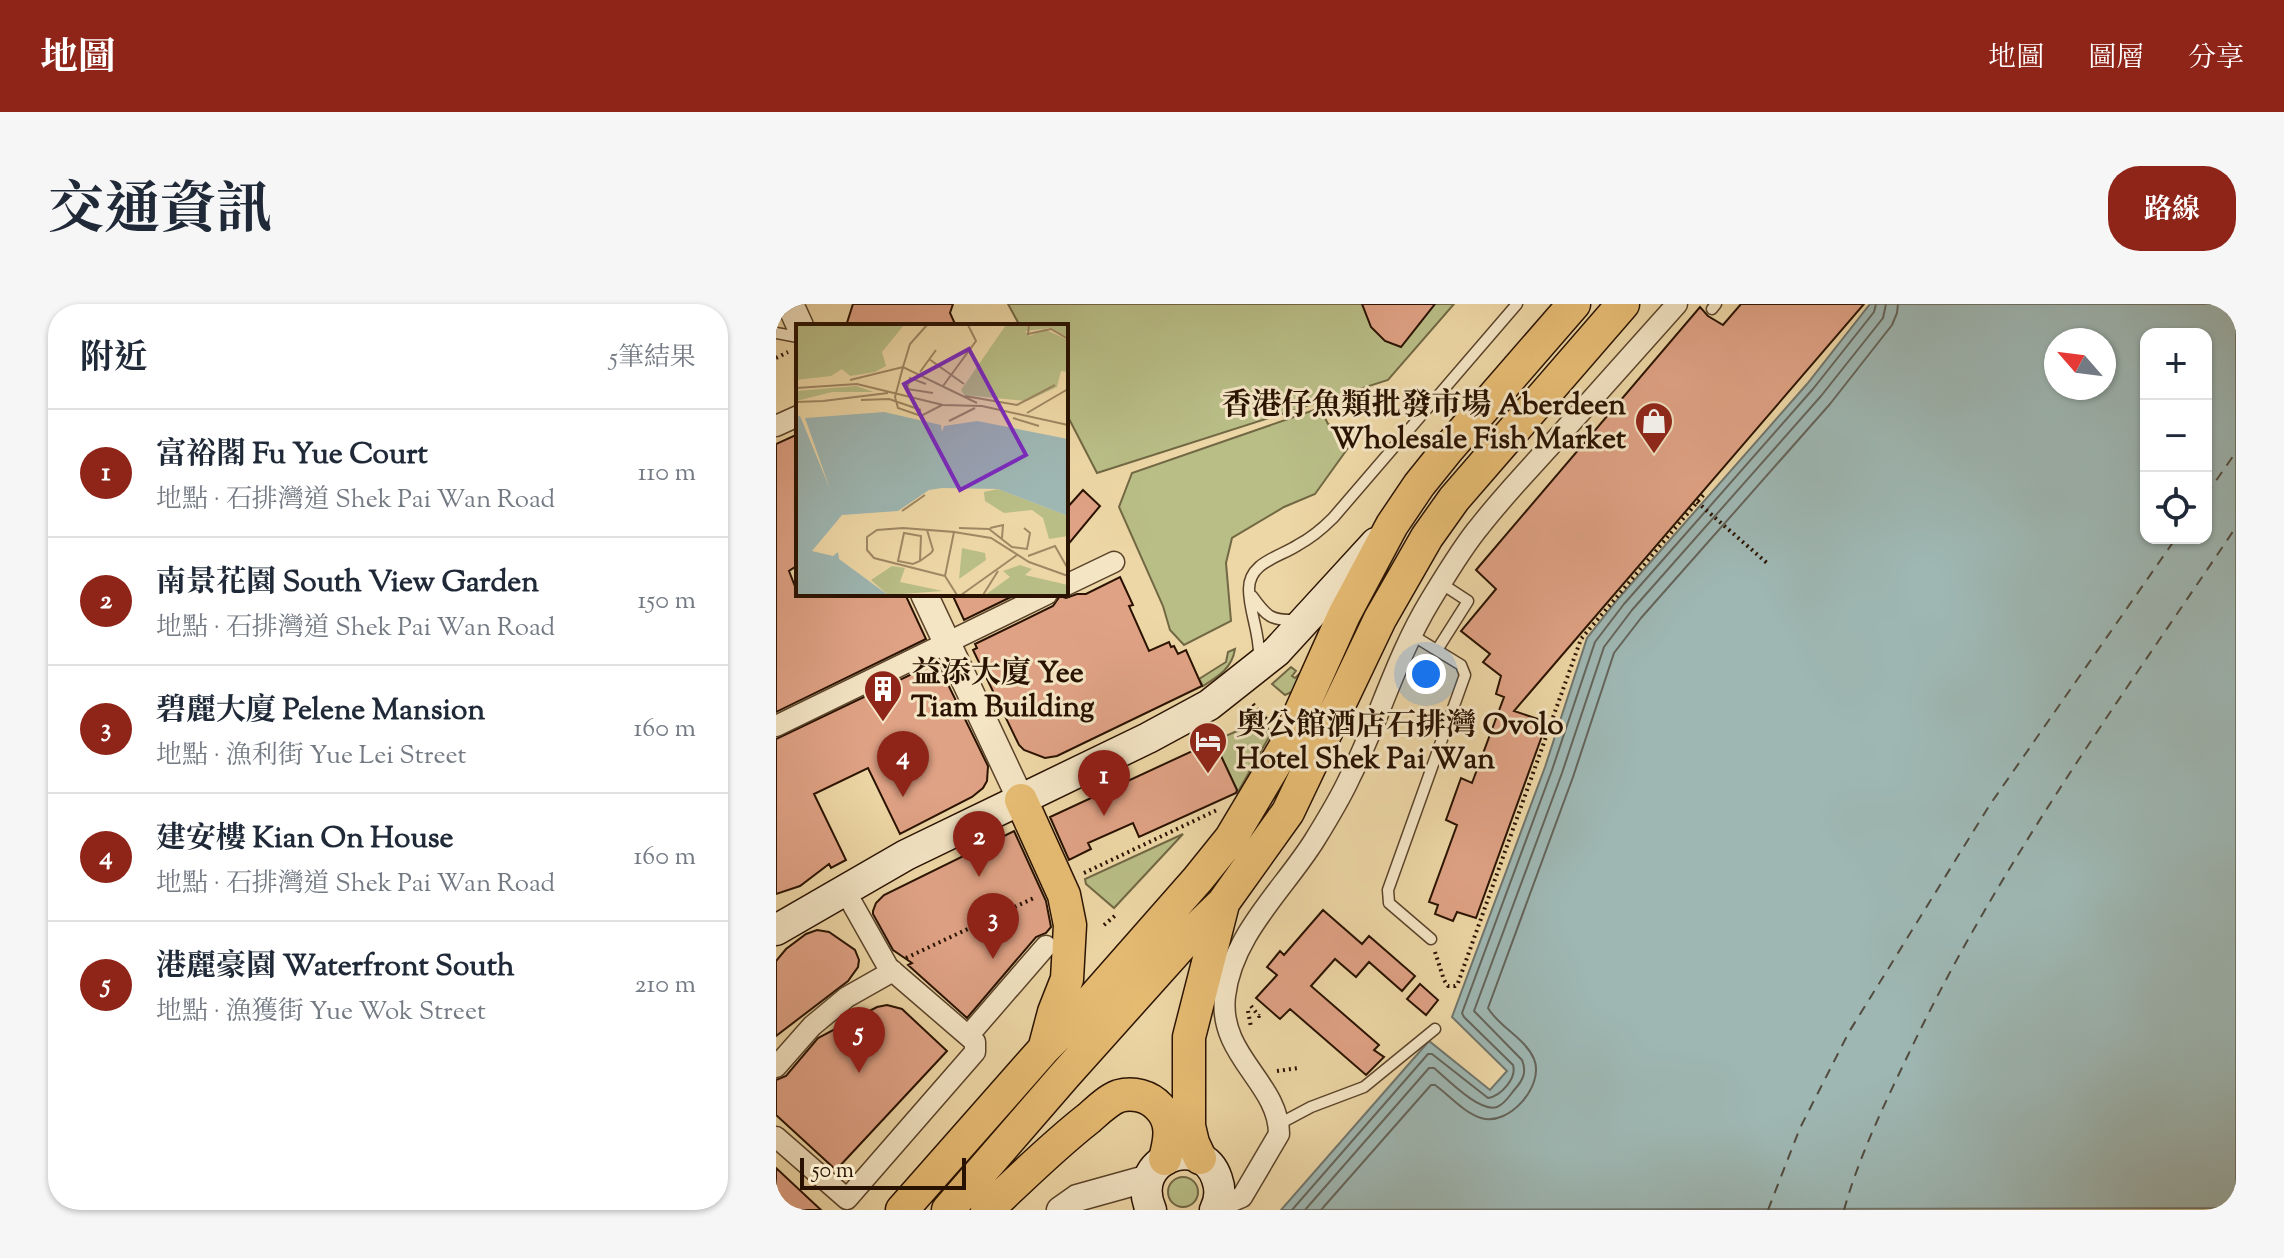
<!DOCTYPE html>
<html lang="zh-TW">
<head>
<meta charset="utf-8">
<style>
  :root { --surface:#fff; --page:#f6f6f7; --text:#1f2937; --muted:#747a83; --line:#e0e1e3; --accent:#8f2418 }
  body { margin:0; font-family:"Sorts Mill Goudy","Noto Serif TC",serif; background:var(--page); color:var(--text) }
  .controls { position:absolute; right:24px; top:24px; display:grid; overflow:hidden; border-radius:16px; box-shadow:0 2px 6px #0004 }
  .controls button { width:72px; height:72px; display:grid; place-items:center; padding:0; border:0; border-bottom:2px solid var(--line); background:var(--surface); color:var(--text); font:40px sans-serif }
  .compass { position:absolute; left:1268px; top:24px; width:72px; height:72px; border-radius:50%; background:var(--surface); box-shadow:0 2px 6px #0004; rotate:298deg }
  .scale { position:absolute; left:24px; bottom:20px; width:166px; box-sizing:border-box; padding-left:8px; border:4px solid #291201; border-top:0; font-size:22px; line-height:28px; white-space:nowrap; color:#291201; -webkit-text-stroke:6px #f4e5c5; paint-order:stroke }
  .you { position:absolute; left:650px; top:370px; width:28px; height:28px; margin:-20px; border:6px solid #fff; border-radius:50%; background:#1a73e8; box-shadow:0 0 0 12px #1a73e833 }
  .badge { display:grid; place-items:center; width:52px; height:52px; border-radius:50%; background:var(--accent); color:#fff; font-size:26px; font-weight:700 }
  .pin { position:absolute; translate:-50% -66px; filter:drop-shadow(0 2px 4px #0008) }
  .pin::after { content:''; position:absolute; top:42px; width:28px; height:24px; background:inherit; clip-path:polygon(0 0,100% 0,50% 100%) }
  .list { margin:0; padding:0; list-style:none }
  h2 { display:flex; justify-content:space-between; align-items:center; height:104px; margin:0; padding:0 32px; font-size:34px }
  h2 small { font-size:26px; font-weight:400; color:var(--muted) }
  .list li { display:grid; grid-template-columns:52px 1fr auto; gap:24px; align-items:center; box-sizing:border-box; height:128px; padding:0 32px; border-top:2px solid var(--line) }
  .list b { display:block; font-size:30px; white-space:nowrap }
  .list p { margin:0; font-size:26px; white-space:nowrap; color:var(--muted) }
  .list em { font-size:26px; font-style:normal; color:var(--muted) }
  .icon { flex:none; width:44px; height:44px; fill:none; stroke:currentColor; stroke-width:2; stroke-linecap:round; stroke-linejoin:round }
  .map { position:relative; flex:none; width:1460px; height:906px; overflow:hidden; border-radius:32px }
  header { display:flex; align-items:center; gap:48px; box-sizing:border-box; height:112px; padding:0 40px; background:var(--accent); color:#fff }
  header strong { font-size:38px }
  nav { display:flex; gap:44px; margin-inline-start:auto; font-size:28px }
  .intro { display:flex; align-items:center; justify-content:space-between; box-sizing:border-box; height:192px; padding:0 48px }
  h1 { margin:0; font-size:56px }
  .button { padding:20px 36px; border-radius:32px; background:var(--accent); color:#fff; font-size:28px; font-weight:700 }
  main { display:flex; gap:48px; padding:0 48px }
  aside { flex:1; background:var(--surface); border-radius:32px; box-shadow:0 2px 6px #0004 }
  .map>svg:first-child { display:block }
  .green { fill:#b9be87; stroke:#716844; stroke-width:2 }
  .water { fill:#9eb7b3; stroke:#6f756c; stroke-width:2; fill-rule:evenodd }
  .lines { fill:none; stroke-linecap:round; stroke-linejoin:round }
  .shore { stroke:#64645a; stroke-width:2 }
  .ferry { stroke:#524c3f; stroke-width:2; stroke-dasharray:10 8; stroke-linecap:butt }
  .building { fill:#e0a285; stroke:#291201; stroke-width:2 }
  .service-casing { stroke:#5a432a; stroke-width:13 }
  .minor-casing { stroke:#5a432a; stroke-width:23 }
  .tertiary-casing { stroke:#5a432a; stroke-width:29 }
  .secondary-casing { stroke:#291201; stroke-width:33 }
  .primary-casing { stroke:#291201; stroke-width:35 }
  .path { stroke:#291201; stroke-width:4; stroke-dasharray:2 4; stroke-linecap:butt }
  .service { stroke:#f4e5c5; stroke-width:10 }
  .minor { stroke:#f4e5c5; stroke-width:20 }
  .tertiary { stroke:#f4e5c5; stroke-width:26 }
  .secondary { stroke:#f4e5c5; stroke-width:30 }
  .primary { stroke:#e7bc73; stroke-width:32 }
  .labels { text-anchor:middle; stroke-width:6; stroke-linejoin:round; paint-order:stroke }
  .poi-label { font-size:30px; font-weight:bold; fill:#291201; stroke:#f4e5c5; text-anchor:start }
  .inset-river { fill:none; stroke:#9eb7b3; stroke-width:4 }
  .inset-road { fill:none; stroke:#9f8864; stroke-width:2 }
  .view { fill:#7b2cbf; fill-opacity:0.15; stroke:#7b2cbf; stroke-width:4 }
  .inset-edge { fill:none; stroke:#291201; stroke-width:4 }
</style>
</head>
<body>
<header>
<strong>地圖</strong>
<nav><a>地圖</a><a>圖層</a><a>分享</a></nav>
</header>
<div class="intro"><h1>交通資訊</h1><a class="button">路線</a></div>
<main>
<aside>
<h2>附近<small>5筆結果</small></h2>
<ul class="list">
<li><span class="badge">1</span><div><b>富裕閣 Fu Yue Court</b><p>地點 · 石排灣道 Shek Pai Wan Road</p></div><em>110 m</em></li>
<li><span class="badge">2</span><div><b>南景花園 South View Garden</b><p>地點 · 石排灣道 Shek Pai Wan Road</p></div><em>150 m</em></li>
<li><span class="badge">3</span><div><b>碧麗大廈 Pelene Mansion</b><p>地點 · 漁利街 Yue Lei Street</p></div><em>160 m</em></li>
<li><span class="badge">4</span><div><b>建安樓 Kian On House</b><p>地點 · 石排灣道 Shek Pai Wan Road</p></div><em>160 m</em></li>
<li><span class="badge">5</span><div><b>港麗豪園 Waterfront South</b><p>地點 · 漁獲街 Yue Wok Street</p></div><em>210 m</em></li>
</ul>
</aside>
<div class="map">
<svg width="1460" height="906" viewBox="0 0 1460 906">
  <rect width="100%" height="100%" fill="#eed7a6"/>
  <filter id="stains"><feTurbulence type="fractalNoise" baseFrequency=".0025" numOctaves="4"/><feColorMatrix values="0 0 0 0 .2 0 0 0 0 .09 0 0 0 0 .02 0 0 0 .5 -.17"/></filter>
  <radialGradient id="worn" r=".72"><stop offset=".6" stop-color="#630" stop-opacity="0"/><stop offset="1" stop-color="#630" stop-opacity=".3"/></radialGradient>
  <path class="green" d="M232,0h446l-66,76 -291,93 -31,-60v-87h-46z
    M544,104l8,16 11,5h18l-4,12 -38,53 -31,13 -52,31 -6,25 5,58 -47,24 -14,-15 -7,-24 -44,-99 13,-34z
    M459,345c-3,19 -16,27 -32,37l-4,-7 27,-17 2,-10z
    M515,363l5,4 -4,5 3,2 5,-5 4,3 -8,14 -11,5 -13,-11z
    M477,420l14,3 3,5 -1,5 -31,55 -24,-51z
    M407,530l-69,74 -28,-24 -1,-5z
    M392 888a15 15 0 1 1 30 0a15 15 0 1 1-30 0Z"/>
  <path class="water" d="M1094,0h366v904l-955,2 148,-169 61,49 17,-19 -55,-54 93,-250 42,-129 31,-39 189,-215zM1370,30h60v204h-60zM1280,36h48v48h-48z"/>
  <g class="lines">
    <path class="shore" d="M516,906l136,-156h4l56,44c13,-2 29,-20 25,-33l-49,-48 -2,-4 90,-243 43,-128 29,-38 189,-215 61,-77 2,-8
      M529,906l124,-142h5c13,11 46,45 63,39 8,-3 13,-12 18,-18 8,-9 12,-17 7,-29l-48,-49 88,-238 42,-126 28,-37 189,-214 62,-78 3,-14
      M545,906l110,-125h4c14,10 29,28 46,33 28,9 64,-33 53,-59 -9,-21 -35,-32 -46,-51l85,-231 41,-124 27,-35 189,-214 62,-79 5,-12 1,-9"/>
    <path class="ferry" d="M1430,191l30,-43
      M992,906l32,-82 49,-96 140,-226 187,-268
      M1068,906c15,-54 41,-107 65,-157 89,-187 212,-355 327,-526"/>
  </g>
  <path class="building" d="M77,0h100l-3,9 6,13h-110z
    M586,0h73l-34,43 -16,-6 -14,-14z
    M965,0h123l-350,407 33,11 -71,196 -19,-6 -4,9 -18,-7 3,-9 -9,-3 28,-77 -11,-5 15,-42 11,5 32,-86 -8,-3 5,-18 -18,-14 7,-8 -29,-23 35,-42 -20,-19 224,-263 8,9 15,9z
    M22,130v131l-9,6 9,23h107l21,45 -150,73v-268z
    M307,186l17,16 -34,41v-38z
    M344,273l13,28 -4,1 20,45 20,-9 2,5 3,-1 4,8 8,-4 16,36 -145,70 -12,2 -21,-8 -5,-5 -46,-95 4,-2 -2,-4 78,-38 7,-10 6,2 11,-4h9z
    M176,290h65l-53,26z
    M161,358l51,104 -1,15 -4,7 -11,9 -72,37 -32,-66 -54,26 32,66 -15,8 -2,-4 -29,22 -24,8v-155z
    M438,437l23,49 -1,3 -97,44 -6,-14 -45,20 3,6 -22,11 -19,-43z
    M238,527l32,70 5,26 -5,6 -10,4 -69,81 -59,-53 4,-2 -19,-13 -20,-36v-3l3,-8 8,-8z
    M547,606l39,34 7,-8 46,40 -13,15 -33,-29 -13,15 -21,-18 -24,27 68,59 -5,5 10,7 -18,18 -76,-66 -10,10 -24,-21 21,-23 -10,-8 13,-16 4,4z
    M41,626l12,2 26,18 4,10 -1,7 -10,14 -72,55v-75l10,-12 20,-15z
    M644,680l18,16 -12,15 -19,-16z
    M111,701l15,4 45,42 -111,119 -60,-55v-35l10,-4 32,-38 59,-31z
    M0,864l45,42h-45z"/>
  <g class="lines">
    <defs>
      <path id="service" d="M936,5l4,-5
        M0,29l22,4
        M476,292c15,21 19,25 46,24
        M636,331l49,30 4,10 -77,215 1,13 42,36
        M661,346l31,-49 -26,-17
        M483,353c1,-24 -10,-45 -10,-68 0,-27 31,-32 49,-44 13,-7 24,-16 35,-27l184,-214
        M503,820l32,-17 53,-20 71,-58"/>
      <path id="minor" d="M0,122l22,-10
        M290,281l48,-23
        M0,422l271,-132
        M192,732l78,-90
        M0,763l36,-41 35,-29 46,-26
        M0,833l71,62 128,-147v-10l-87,-75 -44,-78
        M440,904l26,-11 37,-63c0,-51 -61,-78 -54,-138 7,-61 58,-106 89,-155 13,-21 26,-42 36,-64 29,-57 46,-120 80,-176 14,-23 33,-55 50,-75 25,-32 53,-61 80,-91 39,-44 78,-87 117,-131"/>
      <path id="tertiary" d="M14,0l10,22
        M148,290l97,206
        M284,906l17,-12 72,-20"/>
      <path id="secondary" d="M0,626l130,-75 242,-117 61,-33 67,-53 100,-109
        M375,906c-23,-52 51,-78 66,-31 4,11 3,21 -2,31"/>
      <path id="primary" d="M245,496l43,95 6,30 -3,54 -13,33 -9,34
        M424,854l-7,-15 -4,-17v-89l34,-133
        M126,906l142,-161 37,-37 117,-133 33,-41 53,-89 60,-134 48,-90 27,-40 29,-36 126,-145
        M172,906l117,-135 129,-144 29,-28 65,-91 92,-193 47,-82 27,-38 169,-195
        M211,906c33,-31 66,-64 102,-92 9,-8 19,-18 30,-22 14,-4 30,0 40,11 15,15 11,33 6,52"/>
    </defs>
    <use href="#service" class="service-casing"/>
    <use href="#minor" class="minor-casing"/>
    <use href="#tertiary" class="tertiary-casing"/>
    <use href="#secondary" class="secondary-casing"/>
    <use href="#primary" class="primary-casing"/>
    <path class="path" d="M0,54l12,-6
      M921,198l70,61
      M477,400l15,17
      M308,569l133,-63
      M328,621l13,-11
      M659,648l9,28 4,6h7l3,-3 123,-344 124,-146
      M130,654l130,-61
      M475,702l8,10 3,-2
      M472,707l3,16
      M501,767l21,-3"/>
    <use href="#service" class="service"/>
    <use href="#minor" class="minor"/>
    <use href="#tertiary" class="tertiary"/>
    <use href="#secondary" class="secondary"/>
    <use href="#primary" class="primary"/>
  </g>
  <defs>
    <symbol id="shop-pin" viewBox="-11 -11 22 30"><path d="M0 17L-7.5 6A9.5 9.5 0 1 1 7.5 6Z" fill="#8f2418" stroke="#f4e5c5"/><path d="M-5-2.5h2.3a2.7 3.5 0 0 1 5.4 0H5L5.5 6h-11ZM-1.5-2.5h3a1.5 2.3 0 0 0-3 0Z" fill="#fff"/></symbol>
    <symbol id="building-pin" viewBox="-11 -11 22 30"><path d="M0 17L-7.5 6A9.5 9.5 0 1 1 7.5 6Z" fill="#8f2418" stroke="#f4e5c5"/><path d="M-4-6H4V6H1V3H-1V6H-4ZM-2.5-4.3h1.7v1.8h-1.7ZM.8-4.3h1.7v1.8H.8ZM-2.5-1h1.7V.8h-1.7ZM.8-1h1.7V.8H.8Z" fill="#fff"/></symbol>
    <symbol id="hotel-pin" viewBox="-11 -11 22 30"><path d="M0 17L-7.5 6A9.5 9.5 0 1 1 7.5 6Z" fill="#8f2418" stroke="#f4e5c5"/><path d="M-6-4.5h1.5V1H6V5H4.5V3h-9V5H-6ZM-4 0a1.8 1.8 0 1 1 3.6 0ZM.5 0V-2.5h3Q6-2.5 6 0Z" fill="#fff"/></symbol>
  </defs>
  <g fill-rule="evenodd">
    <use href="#shop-pin" x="856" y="95" width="44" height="60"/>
    <use href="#building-pin" x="85" y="363" width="44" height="60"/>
    <use href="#hotel-pin" x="410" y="415" width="44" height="60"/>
  </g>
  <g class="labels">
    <g class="poi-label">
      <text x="850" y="110" text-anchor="end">香港仔魚類批發市場 Aberdeen<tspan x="850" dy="34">Wholesale Fish Market</tspan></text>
      <text x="135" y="378">益添大廈 Yee<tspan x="135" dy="34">Tiam Building</tspan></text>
      <text x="460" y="430">奧公館酒店石排灣 Ovolo<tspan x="460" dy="34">Hotel Shek Pai Wan</tspan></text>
    </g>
  </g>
  <g transform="translate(20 20)">
    <rect width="272" height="272" fill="#eed7a6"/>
    <path d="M0,1h108l-22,27 4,14 -11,6 -25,4 -8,-7 -11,7 -35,4zM210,1h62v13l-17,-10 -26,3 5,5 14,-7 24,11v32l-7,-1 -4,16 -30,14 -63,-6 -3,-5zM60,62l18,6h-42l-36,9v-10zM202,165l70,27v20l-19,3 -6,-21 -11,-8 -28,3 -19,-12 -1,-9zM166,224l23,5 1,7 -27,19zM224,241l12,4 -7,6 43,10v10h-83l25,-18 -7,-6zM96,242l13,2 -5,14 43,9 -55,4 -17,-15z" fill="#b9be87"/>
    <path d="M88,88l57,13 1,7 2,-6 33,-5 91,18v77l-70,-27 -56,-1 -13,2 -31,21 -56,4 -30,36 21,5 5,-4 1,7 49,36h-92v-178l4,-1 30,73 -25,-71z" fill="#9eb7b3"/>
    <path class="inset-river" d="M248,116l1,20 16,8M250,118l2,53 20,15M0,184l146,-52 89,5 10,-22M0,187l150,-50 122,9"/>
    <path class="inset-road" d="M233,1l-1,9 23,-5 17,10M133,35l35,25M107,43l7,-23 17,-19M107,43l-8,30 3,11 23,8 21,-11M124,48l16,-22M54,56l53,-13 74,36M130,60l-16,-6 -3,11 26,4M147,62l33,-45 -8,-16M0,64l61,-4 86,21 39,1 86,19M169,72l52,9 38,-20M65,76l28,-1 32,11M27,77l65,-8M0,78l27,-1M231,89l41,-24M217,94l26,8M153,97l26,-13M106,187l23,-16M163,204l30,1 23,18 15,2 3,-16 -6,-5M194,204l13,-3 -1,13M158,208l37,6 38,24 39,14M232,232l27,-10 13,23M124,237l1,-25 -17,-3 -6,28 15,3 7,-3 11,-8 2,-3 -6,-20M149,252l-71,-18 -7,-8v-13l10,-7 26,-2 51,4 -9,44 12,19M165,271l56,-40M187,271l15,-24"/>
    <path class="view" d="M173,25l57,106 -66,35 -56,-106z"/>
    <rect width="272" height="272" class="inset-edge"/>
  </g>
  <rect width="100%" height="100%" filter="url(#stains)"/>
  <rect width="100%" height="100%" fill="url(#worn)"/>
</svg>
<div class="controls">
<button>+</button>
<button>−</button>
<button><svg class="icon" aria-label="locate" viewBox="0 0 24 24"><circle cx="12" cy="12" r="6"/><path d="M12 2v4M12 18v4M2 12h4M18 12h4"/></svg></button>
</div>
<svg class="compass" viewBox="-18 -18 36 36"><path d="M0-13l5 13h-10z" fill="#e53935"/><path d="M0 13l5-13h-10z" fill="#747a83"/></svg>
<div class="scale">50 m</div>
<div class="you"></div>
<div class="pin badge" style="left:328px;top:512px">1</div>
<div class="pin badge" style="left:203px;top:573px">2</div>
<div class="pin badge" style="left:217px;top:655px">3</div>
<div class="pin badge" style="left:127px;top:493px">4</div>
<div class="pin badge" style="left:83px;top:769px">5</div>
</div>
</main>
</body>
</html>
